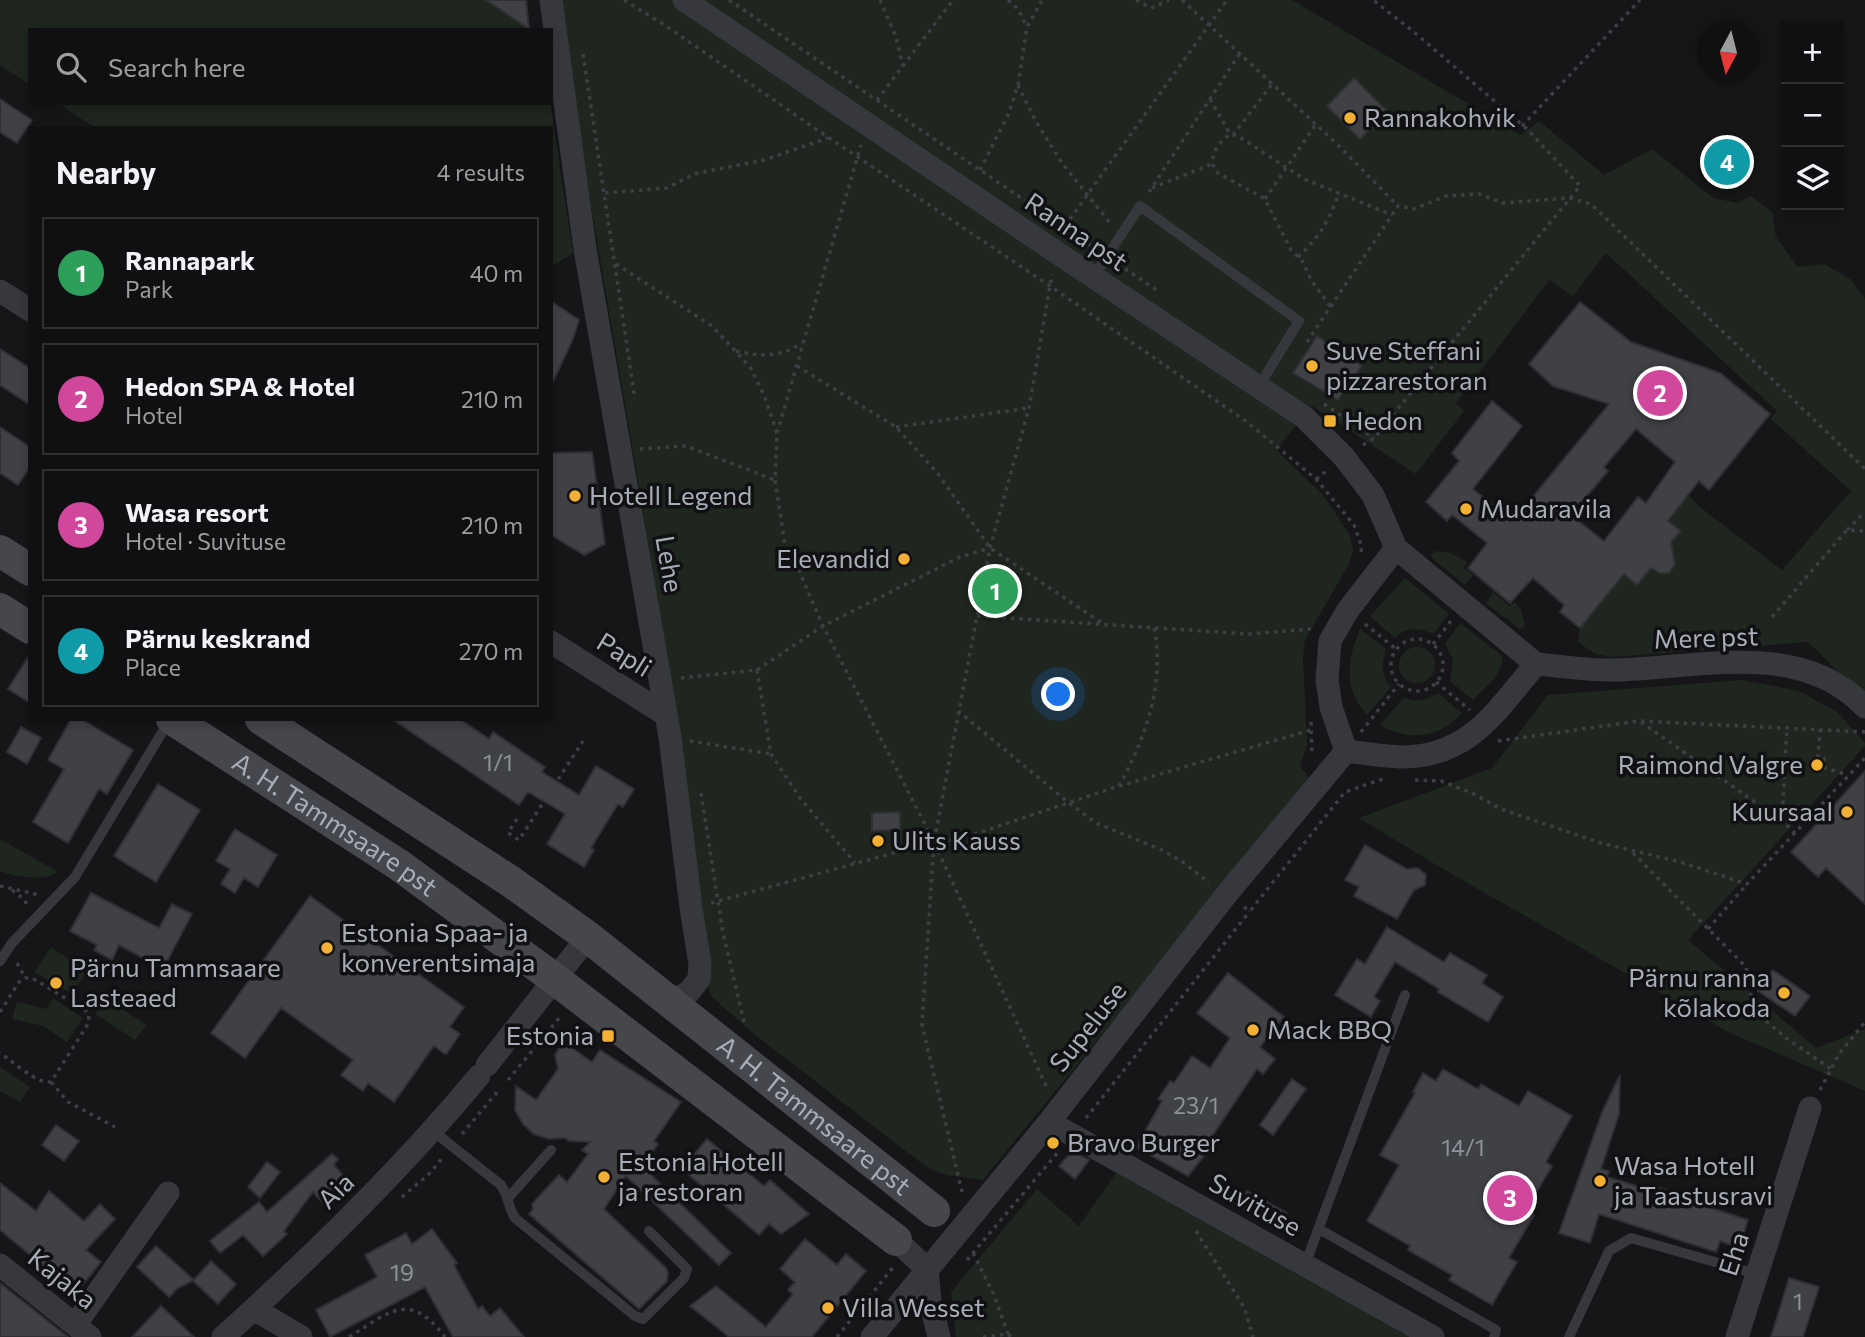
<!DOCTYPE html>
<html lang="en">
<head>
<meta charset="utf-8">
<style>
  :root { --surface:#101012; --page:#19191b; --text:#f1f3f6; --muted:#9c9d9f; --line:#303032; --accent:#0f766e }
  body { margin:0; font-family:Commissioner,sans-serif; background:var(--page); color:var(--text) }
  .controls { position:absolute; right:21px; top:21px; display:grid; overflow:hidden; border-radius:0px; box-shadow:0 4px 10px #0003 }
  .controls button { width:63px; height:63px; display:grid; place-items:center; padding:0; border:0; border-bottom:2px solid var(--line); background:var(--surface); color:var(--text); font:35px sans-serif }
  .compass { position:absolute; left:1697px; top:21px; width:63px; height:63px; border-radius:50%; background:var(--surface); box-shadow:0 4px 10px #0003; rotate:187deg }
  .you { position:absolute; left:1059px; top:695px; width:24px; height:24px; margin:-18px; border:5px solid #fff; border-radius:50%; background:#1a73e8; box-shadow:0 0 0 10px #1a73e833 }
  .badge { display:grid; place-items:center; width:46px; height:46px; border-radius:50%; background:var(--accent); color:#fff; font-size:23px; font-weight:700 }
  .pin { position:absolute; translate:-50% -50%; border:4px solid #fff; box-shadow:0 2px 7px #0006 }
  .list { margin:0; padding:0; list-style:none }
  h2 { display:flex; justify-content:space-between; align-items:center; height:91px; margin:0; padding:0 28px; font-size:30px }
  h2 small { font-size:23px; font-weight:400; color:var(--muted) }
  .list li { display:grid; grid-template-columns:46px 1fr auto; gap:21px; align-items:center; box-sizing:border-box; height:112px; margin:0 14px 14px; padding:0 14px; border:2px solid var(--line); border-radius:0px }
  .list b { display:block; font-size:26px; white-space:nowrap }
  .list p { margin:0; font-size:23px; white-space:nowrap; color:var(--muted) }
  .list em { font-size:23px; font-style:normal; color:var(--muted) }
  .icon { flex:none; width:38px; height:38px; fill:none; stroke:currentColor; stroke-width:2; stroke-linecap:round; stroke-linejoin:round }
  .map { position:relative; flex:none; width:1865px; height:1337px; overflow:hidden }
  .search { position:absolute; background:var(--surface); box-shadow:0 4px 10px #0003; left:28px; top:28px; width:525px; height:77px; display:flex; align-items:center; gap:18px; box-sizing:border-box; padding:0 24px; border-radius:0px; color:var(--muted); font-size:26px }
  .panel { position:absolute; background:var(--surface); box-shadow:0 4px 10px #0003; left:28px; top:126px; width:525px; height:595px; border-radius:0px }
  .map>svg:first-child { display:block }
  .green { fill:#1e261f }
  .building { fill:#404145; stroke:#303034; stroke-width:2; fill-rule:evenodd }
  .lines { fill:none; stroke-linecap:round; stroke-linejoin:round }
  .path { stroke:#3d3f44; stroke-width:3.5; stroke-dasharray:3.5 5; stroke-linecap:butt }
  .lane { stroke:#37383d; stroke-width:10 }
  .street { stroke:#37383d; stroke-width:23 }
  .secondary { stroke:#45474d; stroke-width:32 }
  .poi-dot { fill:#f2b134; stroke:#111113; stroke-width:2.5 }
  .labels { text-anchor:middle; stroke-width:7; stroke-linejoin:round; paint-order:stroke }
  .number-label { font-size:23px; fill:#8e929b }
  .poi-label { font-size:26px; fill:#a8adb8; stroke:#111113; text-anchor:start }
  .street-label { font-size:26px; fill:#a8adb8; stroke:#111113 }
</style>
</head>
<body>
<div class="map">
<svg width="1865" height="1337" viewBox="0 0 1865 1337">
  <rect width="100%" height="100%" fill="#161618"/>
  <path class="green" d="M0,0h525l5,30h-500v55l-30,-20z
    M559,0h733l229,135 18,-14 65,54 48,-26 61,49 25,5 13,-7 21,16 4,25 22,30 26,-3 26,15 15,20v399l-57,-56 -196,15 -17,-3 -17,-12 2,-14 44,-54 13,10 14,-16 9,5h9l6,-8 -2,-12 -6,-6 14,-16 -13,-10 20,-26 12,12 82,63 69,-79 -80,-72 6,-8 -171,-158 -33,43 -24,-16 -93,123 8,8 -48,63 -104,-68 -36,44 47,45 27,40 3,15 -4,14 -44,76 -2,18 4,87 -7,21 10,13 -327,401 -36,-5 -15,-5 -16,-11 -162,-125 -42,-37 -5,-13c-19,-156 -38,-312 -63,-467 -28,-172 -61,-344 -85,-517z
    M58,103h492l23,150 -22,14v-139h-456z
    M1435,551l16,2 16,9 -3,6 9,7 -8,10 -31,-25 -3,-5z
    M1405,578l44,36 -16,20c-14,-7 -27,-7 -38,4l-25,-22z
    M1493,592l16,14 6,-4 6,8 4,16 -5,3 -34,-26z
    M1460,623l42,33c3,17 -18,32 -29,44l-23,-19 3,-21 -8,-16z
    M1360,629l26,20c-4,15 -6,25 5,38l-24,28c-24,-27 -20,-54 -7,-86z
    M1399 665a18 18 0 1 1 36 0a18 18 0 1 1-36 0Z
    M1742,680l57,11 38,21 28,31v3l-177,194 128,108 49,-19v62l-137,-59 -285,-163 -84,-51 133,-50 56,-73z
    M1438,693l24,20c-21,25 -54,29 -82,12l24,-28c11,6 23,3 34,-4z
    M0,839l58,33c-15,10 -42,5 -58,-1z
    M51,947l36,24 -15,23 -38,-22z
    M53,998l30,20 -16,24 -24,-16 -31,-7 5,-17 29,7z
    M106,999l41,26 -12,15 -40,-26z
    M0,1067l30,20 -10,15 -20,-11z
    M1116,1173l293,164h-453l-5,-45 86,-103 42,37z"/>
  <path class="building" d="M486,0h40l3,29z
    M1354,78l34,34 -28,27 -33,-33z
    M0,99l32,21 -15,23 -17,-11z
    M551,301l28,19 -6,19 -22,47z
    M1580,302l51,40 89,31 50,41 -61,76 -10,-9 -31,40 13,10 -10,11 4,23 -6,8h-9l-9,-5 -14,17 -13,-11 -44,54 -20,-16 4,-7 -31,-27 -23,25 -42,-35 19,-25 -35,-28 -5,6 -21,-19 33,-41 -7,-8 40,-52 30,25 -49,63 40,32 96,-117 -56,-18 -24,-22zM1636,429l39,33 -29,41 -8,-6 -34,44 -33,-26 37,-44 -4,-4z
    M1317,336l45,30 -24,34 -45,-27z
    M0,349l30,19v37l-30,-20z
    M0,427l30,20v20l-12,18 -18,-12z
    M592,452l13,92 -21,11 -33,-20v-82z
    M30,654v49l-22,-14z
    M71,719h10l52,31 -26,44 -8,-5 -31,54 -35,-21 31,-53 -16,-9z
    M392,719h68l29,20 4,-7 52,35 -3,5 37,23 17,-29 38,23 -11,18 -5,-3 -27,44 3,2 -10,17 -37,-23 18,-30 -37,-22 -9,13z
    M21,727l20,11 -14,26 -20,-12z
    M1865,771v133l-39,-36 -8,9 -27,-25z
    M158,784l42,26 -44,72 -42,-26z
    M900,812v18l-28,1v-18z
    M235,829l42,26 -19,32 -14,-9 -9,15 -14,-9 9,-15 -14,-8z
    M1365,845l42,24 11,-1 8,7 -1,10 -11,5 -17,29 -43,-23 5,-9 -14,-7z
    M91,893l68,35 13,-24 20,10 -29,55 -44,-24 -7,15 -18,-10 3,-5 -27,-14z
    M310,896l154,111 -14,20 10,7 -13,19 -2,1 -11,-8 -40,56 -26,-19 -5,8 -22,-16 12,-15 -72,-52 -36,50 -34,-25z
    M1387,927l57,35 6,-9 37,22 -5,8 21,14 -15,25 -50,-30 1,-3 -44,-27 -21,35 6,4 -9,16 -36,-22 22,-36 8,5z
    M1773,970l37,26 -15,20 -37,-25z
    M1228,973l56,44 -24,30 15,12 -12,15 -6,-5 -46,69 2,7 -25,31 -52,-29 26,-46 -4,-2 12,-18 4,2 18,-27 18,12 20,-30 -33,-25z
    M562,1046h7l23,16 8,-12 81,52 -27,39 4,3 -15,23 88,86 -12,12 -93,-89 -22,33 62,59 2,5 -1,8 -28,28 -110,-95 4,-5 -1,-5 27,-29 8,7 21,-28 -6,-4 8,-8 -21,-1 -4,-3 -16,1 -15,-5 -11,-10 -8,-14 1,-24 20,14 22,-31 -3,-14 4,-7z
    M1443,1069l35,20 3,-5 38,22 9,-15 44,25 -26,46 6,4 -26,44 8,5 -25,43 8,4 -25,43 -43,-25 3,-5 -44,-25 2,-4 -43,-25 32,-56 -19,-10 35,-62 -2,-1 10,-19 13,8z
    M1620,1075l-1,39 -18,55 8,2 -2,6 46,14 1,-5 21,7 -1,3 74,24 -9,28 -19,-7 -4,11 -117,-38 -9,29 -31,-10 44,-123z
    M1292,1079l14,10 -33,46 -13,-10z
    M56,1125l23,16 -15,20 -22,-16z
    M707,1139l57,47 6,-6 39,34 -28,20 -12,-10 -10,11 -77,-66z
    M1072,1151l17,9 -14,19 -16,-13z
    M332,1154l6,5 -4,6 13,15 -25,22 -9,-10 -29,39 3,3 -24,22 -20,-21 -23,18 -10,-12 49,-39 8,10z
    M267,1162l13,10 -20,26 -12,-11z
    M0,1183l36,28 13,-20 35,30 16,-17 15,15 -29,31 15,12 -25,31 -76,-63z
    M1247,1191l40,22 -9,16 -37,-22v-6z
    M432,1229l25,34 -3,2 24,44 4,-3 8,10 10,-8 24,29h-71l-28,-50 -95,50 -14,-27 61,-33 -12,-22 41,-22 6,11z
    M805,1239l32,26 9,-11 20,17 -54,66h-83l-39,-31 26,-20 50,41 27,-33 -5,-4 7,-8 -15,-13z
    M156,1246l38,34 -16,8 -9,9 -32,-30z
    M211,1261l25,23 -18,20 -25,-23z
    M1789,1278l30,9 -16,50h-32z
    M0,1283l68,54h-68z
    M161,1306l33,31h-62z"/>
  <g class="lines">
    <path class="path" d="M624,0l39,24 153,105 234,157 197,136 69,57 38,46 8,22 -2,9
      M729,0l366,248
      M880,0l16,37 7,29
      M1008,0l10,9 9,18
      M1136,0l15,8 18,-8
      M1182,0l156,145 60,61
      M583,54l52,345
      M1018,85l17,35 27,43 48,60
      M1210,99l20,35
      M877,100l76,-100
      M1522,126l118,-126
      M1233,135l39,-51
      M980,170l29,-57 9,-28 9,-58 15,-27
      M1152,188l60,-24
      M1149,192l91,-139
      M605,193l62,-5 27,-14 70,-14 64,-22
      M1265,199l51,-75
      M1065,226l162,-226
      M1298,257c22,-21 31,-36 41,-64
      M616,264l96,62 38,41 14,28 13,38 -2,47 10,65 8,12 30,69 111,216 113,246
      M1118,264l40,27
      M1330,306l-19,-26 -8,-18 -12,-12 -26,-51 -49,-27c-9,-16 2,-28 14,-38l8,2 66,43 88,36
      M1307,342l91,-136 16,3 32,-13 33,-2 24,9 66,-5 22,6 274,265
      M736,351c25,6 45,6 66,-8
      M797,366l99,61 43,48 51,73 115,77
      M1324,404l50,34
      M896,427l133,-19
      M777,433l84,-288
      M1363,445l11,-7 206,-252 -53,-57 -113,-97 -41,-32
      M640,449l46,-3 89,34
      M1316,479l12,-9
      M1847,530l18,-18
      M977,616l271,18 63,-5
      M1772,617l75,-87 18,1
      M1365,624l31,25
      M1391 665a26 26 0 1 1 52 0a26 26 0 1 1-52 0Z
      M1433,644l18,-23
      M757,670l14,84 29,44 55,65
      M681,678l76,-8 66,-44 137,-69 30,-9
      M1436,682l34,28
      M958,711l111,92 27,20 66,27 21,12 26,21
      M1311,722l1,34
      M1641,722l141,99 13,12
      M1820,729l-2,28 6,1 1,10 23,7
      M1361,732l38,-48
      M690,741l81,13
      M1498,741l141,-20 226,11
      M1415,780l26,1 33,13 27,15 100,34 79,19 67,22 118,-126
      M1119,786c27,-49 46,-102 35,-158
      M701,793l22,140 22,93
      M517,819l-9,14 11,7 64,-99
      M1782,821l5,-95
      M1633,853l113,114 8,44 32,27 45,31
      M0,886l39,9
      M12,890l13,10 2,6
      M711,903l223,-61 26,-3 159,-53 192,-56
      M1244,907l6,4 95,-119 38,-13
      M1708,929l39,-45
      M17,963l8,14
      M0,1012l19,-30 6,-4h7l53,32 4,6 -1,8 -37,58c-14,2 -39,-21 -51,-29
      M508,1080l52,-63
      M51,1082l17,20 47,25
      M1820,1090l19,-36 26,-32
      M1086,1118l164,-207
      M462,1134l37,-44
      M962,1192l-40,-167 12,-183 56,-294 39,-140 23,-134
      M402,1197l27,-23 15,-18
      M1196,1231l48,76 9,30
      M973,1253l21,42 14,39
      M967,1260l92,-109
      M349,1337c41,-25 60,-47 96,0
      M837,1337l58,-72
      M983,1337l25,-3 3,3"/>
    <path class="lane" d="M1093,278l47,-72 159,115 -40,65
      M0,961l12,-18 63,-66 94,-156
      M433,1131l68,54c8,12 7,22 14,33l120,98 8,3 41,-41 3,-9 -38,-38
      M509,1197l42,-47
      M1319,1229l177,101 -2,7
      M1305,1265l100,-270
      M1569,1337l40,-86 22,-13 126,36"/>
    <path class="street" d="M551,0l34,249 85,488 21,171 9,56 -1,15 -10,13 -18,9
      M684,0l372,252 248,165 40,40 29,38 23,53 140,116
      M0,291l30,19
      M551,642l115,73
      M1536,664c26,2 54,7 80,6 84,-2 184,-31 249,37
      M1346,751l-15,-44 -4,-27 3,-39 18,-31 48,-62
      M1346,751c18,2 36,5 54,6 69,1 96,-46 136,-93
      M487,1065l101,-128
      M1049,1122l384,215
      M896,1240l31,29
      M0,1265l90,72
      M927,1269l3,32 9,36
      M254,1309l47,28
      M75,1325l93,-132
      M223,1337c91,-82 178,-167 256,-261
      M872,1337l177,-215 177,-227 120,-144
      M1737,1337l73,-229"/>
    <g class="secondary">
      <path d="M0,551l30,19"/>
      <path d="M0,609l30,19"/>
      <path id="s1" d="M172,719l227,146 157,115 340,260"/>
      <path id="s2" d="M261,719l249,162 78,56 346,274"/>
    </g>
  </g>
  <g class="poi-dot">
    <circle cx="1350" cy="118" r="7"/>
    <circle cx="1312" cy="366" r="7"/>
    <rect x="1323" y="414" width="14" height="14" rx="3.5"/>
    <circle cx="575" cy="496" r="7"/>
    <circle cx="1466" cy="509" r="7"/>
    <circle cx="904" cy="559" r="7"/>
    <circle cx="1817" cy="765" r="7"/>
    <circle cx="1847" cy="812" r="7"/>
    <circle cx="878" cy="841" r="7"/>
    <circle cx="327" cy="948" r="7"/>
    <circle cx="56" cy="983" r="7"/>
    <circle cx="1784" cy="993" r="7"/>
    <circle cx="1253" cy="1030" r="7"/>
    <rect x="601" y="1029" width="14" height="14" rx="3.5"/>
    <circle cx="1053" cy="1143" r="7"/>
    <circle cx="604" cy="1177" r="7"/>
    <circle cx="1600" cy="1181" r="7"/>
    <circle cx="828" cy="1308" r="7"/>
  </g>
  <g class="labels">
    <g class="number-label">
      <text x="498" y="771">1/1</text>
      <text x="1196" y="1114">23/1</text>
      <text x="1463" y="1156">14/1</text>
      <text x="402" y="1281">19</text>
      <text x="1798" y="1310">1</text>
    </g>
    <g class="poi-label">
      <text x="1364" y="127">Rannakohvik</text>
      <text x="1326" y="360">Suve Steffani<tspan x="1326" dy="30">pizzarestoran</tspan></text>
      <text x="1344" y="430">Hedon</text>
      <text x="589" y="505">Hotell Legend</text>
      <text x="1480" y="518">Mudaravila</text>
      <text x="890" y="568" text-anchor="end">Elevandid</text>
      <text x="1803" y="774" text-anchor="end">Raimond Valgre</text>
      <text x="1833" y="821" text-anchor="end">Kuursaal</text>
      <text x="892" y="850">Ulits Kauss</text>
      <text x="341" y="942">Estonia Spaa- ja<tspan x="341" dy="30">konverentsimaja</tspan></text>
      <text x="70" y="977">Pärnu Tammsaare<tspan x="70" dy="30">Lasteaed</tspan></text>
      <text x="1770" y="987" text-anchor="end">Pärnu ranna<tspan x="1770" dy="30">kõlakoda</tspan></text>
      <text x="1267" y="1039">Mack BBQ</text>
      <text x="594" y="1045" text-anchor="end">Estonia</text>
      <text x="1067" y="1152">Bravo Burger</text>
      <text x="618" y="1171">Estonia Hotell<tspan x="618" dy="30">ja restoran</tspan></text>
      <text x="1614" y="1175">Wasa Hotell<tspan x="1614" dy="30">ja Taastusravi</tspan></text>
      <text x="842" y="1317">Villa Wesset</text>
    </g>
    <g class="street-label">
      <text transform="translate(1076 232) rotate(34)" y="9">Ranna pst</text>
      <text transform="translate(669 564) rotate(80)" y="9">Lehe</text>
      <text transform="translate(1706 638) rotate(-2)" y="9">Mere pst</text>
      <text transform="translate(624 655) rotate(32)" y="9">Papli</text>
      <text dy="9" stroke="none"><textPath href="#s1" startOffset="194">A. H. Tammsaare pst</textPath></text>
      <text transform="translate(1088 1027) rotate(-52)" y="9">Supeluse</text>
      <text dy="9" stroke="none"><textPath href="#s2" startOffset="681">A. H. Tammsaare pst</textPath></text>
      <text transform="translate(336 1191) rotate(-44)" y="9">Aia</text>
      <text transform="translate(1255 1205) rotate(29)" y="9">Suvituse</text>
      <text transform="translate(1734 1254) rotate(-72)" y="9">Eha</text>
      <text transform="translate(62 1279) rotate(39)" y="9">Kajaka</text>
    </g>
  </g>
</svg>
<div class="controls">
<button>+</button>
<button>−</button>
<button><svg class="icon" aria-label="layers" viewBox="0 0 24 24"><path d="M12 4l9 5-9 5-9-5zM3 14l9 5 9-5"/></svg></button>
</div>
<svg class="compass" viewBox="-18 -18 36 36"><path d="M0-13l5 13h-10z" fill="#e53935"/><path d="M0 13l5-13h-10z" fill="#9c9d9f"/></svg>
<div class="you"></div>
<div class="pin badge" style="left:995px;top:591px;background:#2e9e5b">1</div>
<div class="pin badge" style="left:1660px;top:393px;background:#d1479c">2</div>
<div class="pin badge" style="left:1510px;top:1198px;background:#d1479c">3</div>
<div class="pin badge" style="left:1727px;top:162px;background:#0f9aa8">4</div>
<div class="search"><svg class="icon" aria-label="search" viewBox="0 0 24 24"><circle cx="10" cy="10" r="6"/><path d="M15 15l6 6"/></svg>Search here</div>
<section class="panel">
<h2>Nearby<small>4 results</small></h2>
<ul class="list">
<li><span class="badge" style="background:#2e9e5b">1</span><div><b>Rannapark</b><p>Park</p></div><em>40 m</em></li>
<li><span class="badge" style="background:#d1479c">2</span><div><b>Hedon SPA &amp; Hotel</b><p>Hotel</p></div><em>210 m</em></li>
<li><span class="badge" style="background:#d1479c">3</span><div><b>Wasa resort</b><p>Hotel · Suvituse</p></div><em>210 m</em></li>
<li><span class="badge" style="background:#0f9aa8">4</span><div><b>Pärnu keskrand</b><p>Place</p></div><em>270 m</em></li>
</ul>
</section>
</div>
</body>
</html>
